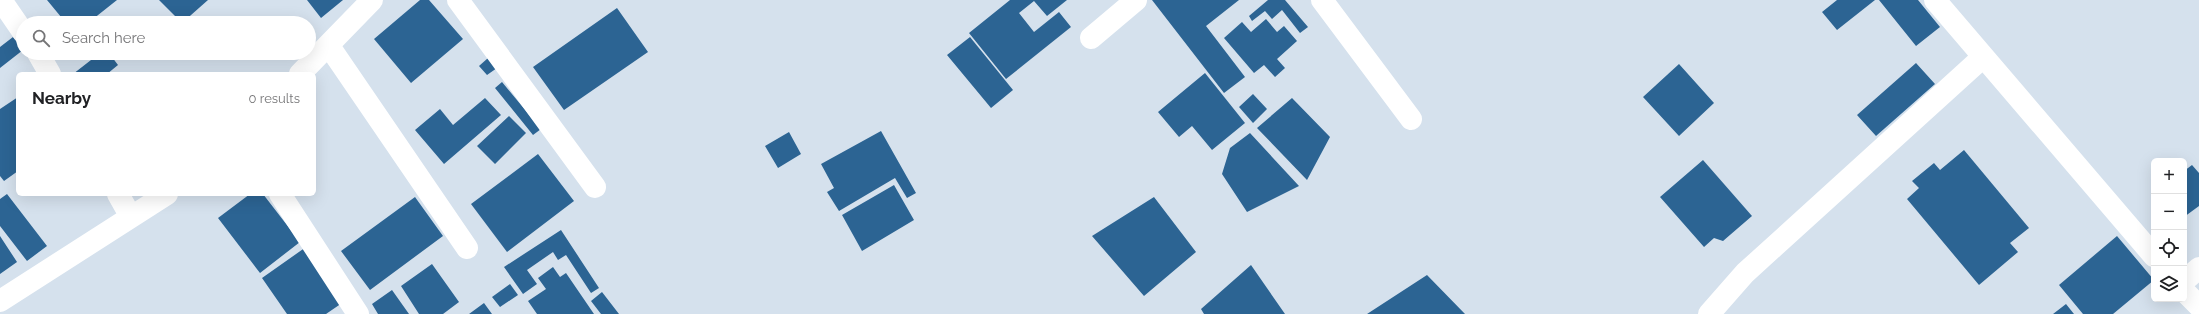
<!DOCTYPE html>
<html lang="en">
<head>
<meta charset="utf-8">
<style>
  :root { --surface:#fff; --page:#f2f2f2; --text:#202124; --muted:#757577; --line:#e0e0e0 }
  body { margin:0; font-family:Raleway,sans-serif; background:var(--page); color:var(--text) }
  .controls { position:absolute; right:12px; bottom:12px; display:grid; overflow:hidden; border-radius:6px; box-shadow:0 4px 16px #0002 }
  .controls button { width:36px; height:36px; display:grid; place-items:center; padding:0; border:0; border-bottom:1px solid var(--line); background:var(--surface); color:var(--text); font:20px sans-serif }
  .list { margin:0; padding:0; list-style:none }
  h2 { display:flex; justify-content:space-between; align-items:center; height:52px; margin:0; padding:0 16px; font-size:17px }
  h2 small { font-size:13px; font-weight:400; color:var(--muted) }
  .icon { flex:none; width:22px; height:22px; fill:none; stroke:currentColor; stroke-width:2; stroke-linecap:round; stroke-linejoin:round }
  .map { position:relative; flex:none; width:2199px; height:314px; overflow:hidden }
  .search { position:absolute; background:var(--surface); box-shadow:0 4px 16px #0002; left:16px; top:16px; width:300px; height:44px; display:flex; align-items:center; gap:10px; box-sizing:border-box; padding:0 14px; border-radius:22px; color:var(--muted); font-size:15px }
  .panel { position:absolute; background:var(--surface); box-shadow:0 4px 16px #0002; left:16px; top:72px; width:300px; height:124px; border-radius:6px }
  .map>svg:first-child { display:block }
  .building { fill:#2c6493 }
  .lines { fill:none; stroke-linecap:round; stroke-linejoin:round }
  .minor { stroke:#fff; stroke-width:22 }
</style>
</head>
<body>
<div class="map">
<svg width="2199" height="314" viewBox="0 0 2199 314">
  <rect width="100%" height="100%" fill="#d5e1ed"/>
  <path class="building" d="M47,0h70l-29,23h-22z
    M159,0h49l-26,23z
    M307,0h36l-22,18z
    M420,0h9l34,39 -52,44 -37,-44z
    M1010,0h57l-20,16 -13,-15 -15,12 15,19 25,-20 12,15 -65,52 -37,-46z
    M1152,0h87l-33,26 39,51 -21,16z
    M1268,0h17l23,27 -8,6 -18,-23 -10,9 -7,-8 -13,10 -3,-5z
    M1837,0h38l-38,30 -15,-18z
    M1879,0h39l22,27 -24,19z
    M617,8l31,44 -84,58 -31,-43z
    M1266,19l11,13 7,-6 13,15 -20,18 8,9 -10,9 -11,-12 -10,8 -30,-35 18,-16 9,10z
    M13,37l10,13 -23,18v-21z
    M970,37l43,53 -22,18 -44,-53z
    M100,53h9l9,12 -11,9h-34z
    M488,58l9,10 -10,7 -8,-9z
    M1916,63l19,21 -59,52 -19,-21z
    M1679,64l35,39 -35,33 -36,-39z
    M1205,73l40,50 -33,27 -20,-24 -13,11 -21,-25z
    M502,82l39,47 -8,6 -38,-47z
    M1253,94l14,15 -14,14 -14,-16z
    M18,97v74l-14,10 -4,-5v-67z
    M485,98l16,17 -57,49 -29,-34 25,-21 13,16z
    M1292,98l38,39 -23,43 -50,-52z
    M509,116l17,17 -31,31 -18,-18z
    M881,131l35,62 -9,5 -12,-20 -56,33 -12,-19 7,-4 -13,-24z
    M789,132l12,22 -23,14 -13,-22z
    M1250,133l49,53 -52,26 -25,-38 8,-26z
    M1964,150l65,78 -19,15 8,9 -39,33 -72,-86 12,-11 -7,-7 22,-18 6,7z
    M538,154l36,47 -67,51 -36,-48z
    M1703,160l49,56 -29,25 -9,-3 -10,9 -44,-50z
    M2192,165l7,8v33l-15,11v-46z
    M894,185l20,35 -52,31 -20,-36z
    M7,194l40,52 -20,15 -27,-35v-27z
    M250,194h13l37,48 -40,31 -42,-55z
    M415,197l28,39 -73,54 -29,-39z
    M1154,197l42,55 -52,44 -52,-60z
    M561,230l38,58 -8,5 -25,-38 -8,5 -5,-8 -26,18 10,14 -14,10 -19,-27z
    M0,236l17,26 -17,12z
    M2117,236l37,44 -41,34h-30l-24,-29z
    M306,247l39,54 -19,13h-39l-25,-36z
    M432,264l27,38 -16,12h-24l-18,-28z
    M1251,265l34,49h-81l-3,-5z
    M553,267l7,10 6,-4 28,41h-57l-9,-13 18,-12 -8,-11z
    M1427,275l38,39h-98z
    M510,284l8,11 -18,12 -8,-10z
    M392,290l17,24h-31l-6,-10z
    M602,292l17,22h-18l-10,-13z
    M484,303l8,11h-23z
    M2066,304l8,10h-21z"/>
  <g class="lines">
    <path class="minor" d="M1,0l22,32
      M458,0l137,187
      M1322,0l89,119
      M1935,0l219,256
      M1091,38l45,-38
      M329,46l138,202
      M38,53l12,21
      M300,74l72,-74
      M118,194l13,23
      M280,194l78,120
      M2184,281l15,-13
      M2184,291l15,15
      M0,301l167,-107
      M1709,314l36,-41 238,-216"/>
  </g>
</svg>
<div class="controls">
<button>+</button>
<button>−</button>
<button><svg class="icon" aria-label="locate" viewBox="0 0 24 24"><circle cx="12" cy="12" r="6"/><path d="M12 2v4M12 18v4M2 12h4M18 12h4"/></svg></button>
<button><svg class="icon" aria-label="layers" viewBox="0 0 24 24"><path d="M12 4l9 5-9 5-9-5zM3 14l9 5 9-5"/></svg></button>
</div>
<div class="search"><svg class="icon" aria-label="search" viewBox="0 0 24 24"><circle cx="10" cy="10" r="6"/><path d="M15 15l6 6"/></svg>Search here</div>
<section class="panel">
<h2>Nearby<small>0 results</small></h2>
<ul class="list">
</ul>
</section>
</div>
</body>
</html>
